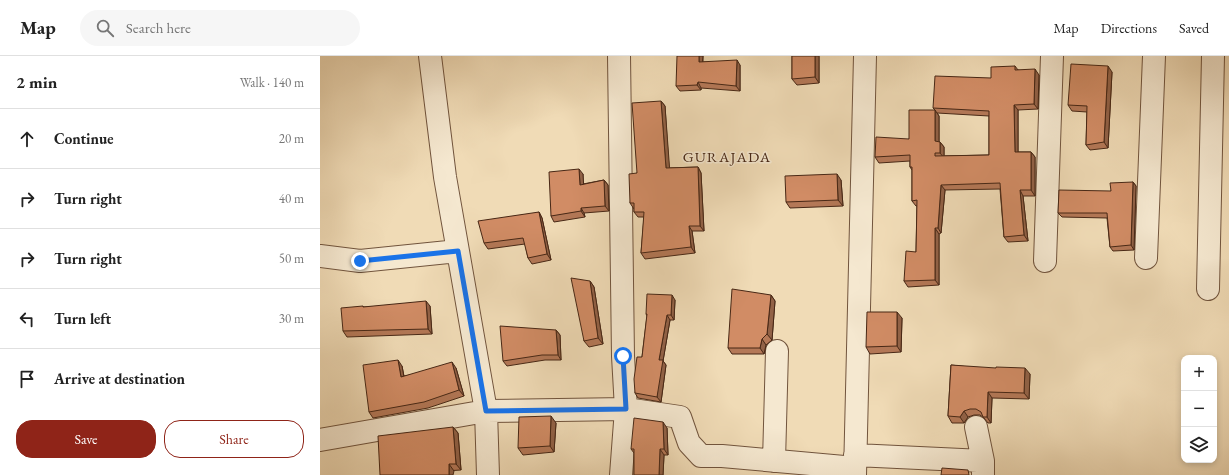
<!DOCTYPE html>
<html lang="en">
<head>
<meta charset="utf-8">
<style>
  :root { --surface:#fff; --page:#f6f6f6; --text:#222; --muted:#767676; --line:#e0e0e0; --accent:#8f2418 }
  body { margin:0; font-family:"EB Garamond",serif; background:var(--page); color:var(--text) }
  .controls { position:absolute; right:12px; bottom:12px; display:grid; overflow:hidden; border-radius:8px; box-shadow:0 2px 6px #0003 }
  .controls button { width:36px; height:36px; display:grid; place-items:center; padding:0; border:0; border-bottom:1px solid var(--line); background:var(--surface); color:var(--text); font:20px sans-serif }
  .stop { position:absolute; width:12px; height:12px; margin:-9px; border:3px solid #1a73e8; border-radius:50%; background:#fff }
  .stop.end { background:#1a73e8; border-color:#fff; box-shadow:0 1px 4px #0008 }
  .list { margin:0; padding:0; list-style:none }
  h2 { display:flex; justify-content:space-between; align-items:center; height:52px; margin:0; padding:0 16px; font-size:17px }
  h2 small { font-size:13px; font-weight:400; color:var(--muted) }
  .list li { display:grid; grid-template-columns:26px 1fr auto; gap:12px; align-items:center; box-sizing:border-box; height:60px; padding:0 16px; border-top:1px solid var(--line) }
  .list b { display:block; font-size:15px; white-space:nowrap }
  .list em { font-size:13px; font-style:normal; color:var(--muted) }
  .actions { display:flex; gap:8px; padding:12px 16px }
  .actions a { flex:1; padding:9px 0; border:1px solid var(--accent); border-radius:16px; text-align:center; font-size:14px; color:var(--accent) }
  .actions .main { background:var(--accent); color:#fff }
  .icon { flex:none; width:22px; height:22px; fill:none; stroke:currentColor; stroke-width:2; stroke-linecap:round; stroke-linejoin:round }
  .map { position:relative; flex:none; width:909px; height:419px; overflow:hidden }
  header { display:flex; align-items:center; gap:24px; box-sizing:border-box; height:56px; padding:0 20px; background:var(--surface); border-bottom:1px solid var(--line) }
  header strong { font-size:19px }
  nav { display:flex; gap:22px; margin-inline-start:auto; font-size:14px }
  .search { width:280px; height:36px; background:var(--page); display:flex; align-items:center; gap:10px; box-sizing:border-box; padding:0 14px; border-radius:22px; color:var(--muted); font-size:15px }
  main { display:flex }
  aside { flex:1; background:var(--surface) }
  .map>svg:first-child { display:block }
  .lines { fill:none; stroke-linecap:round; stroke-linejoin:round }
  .street-casing { stroke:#71543d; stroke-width:24 }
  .street { stroke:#f5e8d0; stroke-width:22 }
  .wall { fill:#b47857; stroke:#472715; fill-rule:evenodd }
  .shaded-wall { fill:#926247; stroke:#472715 }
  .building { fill:#d18c65; stroke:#472715 }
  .route { stroke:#1a73e8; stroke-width:5 }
  .labels { text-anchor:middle; stroke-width:3; stroke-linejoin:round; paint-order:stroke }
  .quarter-label { font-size:15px; letter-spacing:1px; fill:#472715; stroke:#f5e8d0 }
</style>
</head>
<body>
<header>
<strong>Map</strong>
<div class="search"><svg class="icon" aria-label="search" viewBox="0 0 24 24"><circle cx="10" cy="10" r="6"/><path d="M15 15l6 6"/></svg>Search here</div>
<nav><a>Map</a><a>Directions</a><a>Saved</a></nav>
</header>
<main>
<aside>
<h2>2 min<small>Walk · 140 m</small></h2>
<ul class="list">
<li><svg class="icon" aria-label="ahead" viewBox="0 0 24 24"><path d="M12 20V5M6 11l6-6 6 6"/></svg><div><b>Continue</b></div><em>20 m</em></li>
<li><svg class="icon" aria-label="right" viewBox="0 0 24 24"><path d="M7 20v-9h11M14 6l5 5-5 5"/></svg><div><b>Turn right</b></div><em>40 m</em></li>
<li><svg class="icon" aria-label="right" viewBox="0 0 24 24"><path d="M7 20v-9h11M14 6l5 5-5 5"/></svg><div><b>Turn right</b></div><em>50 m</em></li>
<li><svg class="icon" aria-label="left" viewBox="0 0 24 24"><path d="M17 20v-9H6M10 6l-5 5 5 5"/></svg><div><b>Turn left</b></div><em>30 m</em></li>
<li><svg class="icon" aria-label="arrive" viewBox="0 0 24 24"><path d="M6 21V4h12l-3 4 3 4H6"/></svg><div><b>Arrive at destination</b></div></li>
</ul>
<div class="actions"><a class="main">Save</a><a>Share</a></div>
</aside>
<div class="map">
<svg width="909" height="419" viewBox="0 0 909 419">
  <rect width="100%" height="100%" fill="#f0dbb6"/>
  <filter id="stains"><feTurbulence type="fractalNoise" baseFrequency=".005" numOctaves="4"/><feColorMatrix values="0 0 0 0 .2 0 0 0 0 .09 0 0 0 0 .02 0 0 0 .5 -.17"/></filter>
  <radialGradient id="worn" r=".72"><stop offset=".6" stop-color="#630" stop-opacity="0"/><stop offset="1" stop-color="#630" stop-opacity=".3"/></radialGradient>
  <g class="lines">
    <defs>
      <path id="street" d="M110,0l15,121 41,234 2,64
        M299,0l4,300 3,53 -5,66
        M0,200l40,5 98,-10
        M826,202l8,-202
        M725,205l7,-205
        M888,233l5,-233
        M656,371l7,34v14
        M0,384l166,-29 140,-2 54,8 9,26 12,13h21l133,12
        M535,399l128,6
        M454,405l3,-110
        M535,419l10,-419"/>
    </defs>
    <use href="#street" class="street-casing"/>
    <use href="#street" class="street"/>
  </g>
  <path class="wall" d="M383,0v6l37,3v26l-39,-3v2l-21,1 -4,-5z
    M472,0h27v27l-22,2 -5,-6z
    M695,10l3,4 21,5 -1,34 -20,1v42h13l4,5v39h-12l5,45 -20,1 -4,-5 -4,-48 -55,1 -4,43 -2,1v51l-31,2 -4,-6 12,-29 1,-46h-1l-4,-5v-31l-2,-3v-6l-31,2 -4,-6 34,-18 26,-29 -2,-2zM617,57l52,3v39l-45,1v-9l-4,-5h-1v-26z
    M792,16l-4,76 -18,2 -4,-5 1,-33 -15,-1 -4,-6z
    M341,45l4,5 4,62 29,-1 3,6 3,58h-12l3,22 -50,6 -4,-6 3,-36h-6l-4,-5v-3l-4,-6 7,-30z
    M263,118v10l21,-4 4,5 1,26 -25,2 1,4 -31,5 -3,-6z
    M521,124l2,26 -53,2 -4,-6z
    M813,126l3,4 -2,64 -21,1 -3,-4 -3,-29 -45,-1 -4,-4z
    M219,156l3,6 9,42 -19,4 -4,-6 -3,-14 -37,5 -4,-6z
    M270,225l4,6 9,57 -14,3 -5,-6z
    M451,239l4,6 -3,39 -6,5 -2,9h-32l-4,-6z
    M355,244l-1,20h-4l-7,41 3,4 -5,37 -23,-4 -3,-5 7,-36 5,-41 -1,-2z
    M43,250v1l67,-1 2,28 -85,3 -4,-6z
    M582,262l-1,34 -31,2 -4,-7z
    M236,274l4,5 1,25h-16l-38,6 -4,-5z
    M631,309l79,9 -1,25 -37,-1 -1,25h-3l-4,-5 -4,-3h-6l-6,2 -4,6h-12l-4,-7z
    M82,310l2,10 52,-8 8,28 -36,12 -55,10 -4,-6z
    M236,367l-2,29 -31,3 -5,-7z
    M133,371l5,6 3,37 -81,5z
    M347,372l1,27h-4l-1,20h-29v-22l-3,-4z"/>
  <path class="shaded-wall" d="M379,0h4l-1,11 -3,-5z
    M495,0h4v27l-4,-6z
    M417,4l3,5v26l-4,-5z
    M788,10l4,6 -4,76 -4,-6z
    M715,13l4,6 -1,34 -4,-5z
    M378,26l3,6v2l-4,-5z
    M341,45l4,5 5,68 -4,-6z
    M694,49l4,5v48l-3,-6z
    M615,54l4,6v31l-4,-6z
    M620,86l4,5v11l-4,-5z
    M711,96l4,5v39l-4,-6z
    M378,111l3,6 3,58 -4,-5z
    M259,113l4,5 1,17 -4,-6z
    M517,118l4,6 2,26 -5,-6z
    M284,124l4,5 1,26 -4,-5z
    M813,126l3,4 -2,64 -3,-5z
    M621,129l4,5 -4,43 -3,-5z
    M700,134l3,6 5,45 -4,-6z
    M261,152l3,5 1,4 -4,-6z
    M219,156l3,6 9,42 -4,-6z
    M369,170l3,5 3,22 -4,-6z
    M615,172l4,6v51l-4,-5z
    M270,225l4,6 9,57 -5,-6z
    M352,239l3,5 -1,20 -3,-5z
    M451,239l4,6 -3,39 -5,-6z
    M106,245l4,5 2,28 -4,-5z
    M577,256l5,6 -1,34 -4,-6z
    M347,259l3,5 -7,41 3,4 -5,37 -4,-5 2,-37z
    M236,274l4,5 1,25 -3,-5z
    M442,283l4,6 -2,9 -4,-6z
    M78,304l4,6 3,17 -4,-6z
    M132,306l4,6 8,28 -5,-6z
    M705,312l5,6 -1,25 -5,-6z
    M668,336l4,6 -1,25 -4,-6z
    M644,355l4,6 -4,6 -4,-6z
    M231,360l5,7 -2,29 -4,-6z
    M343,366l4,6 1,27 -4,-6z
    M133,371l5,6 3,37 -5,-6z
    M340,393l4,6 -1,20h-4z
    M129,408l5,7 -1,4h-4z"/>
  <path class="building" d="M357,0h22v6l38,-2 -1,26 -38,-4 -1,3 -21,1z
    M472,0h23v21l-23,2z
    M751,8l37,2 -4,76 -18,3 1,-39 -19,-1z
    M695,10v4l20,-1 -1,35 -20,1 1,47h16v38h-11l4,45 -20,2 -4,-54 -59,2 -3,43h-3v52l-31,1 2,-30 10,1 1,-52 -5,1v-34h-2v-12l-35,2 1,-20 33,2v-29h26v31l5,1v11h-5v3l54,-1v-44l-56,-3 2,-32 56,2v-11z
    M341,45l5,67 32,-1 2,59h-11l2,21 -50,6 3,-41h-10v-9h-4l-1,-29 8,-1 -5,-70z
    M259,113l1,16 24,-5 1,26 -24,2v3l-30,5 -2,-44z
    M517,118l1,26 -52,2 -1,-26z
    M813,126l-2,63 -21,2 -3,-34h-49l1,-23 52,1 -1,-8z
    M219,156l8,42 -19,4 -5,-20 -39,5 -6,-22z
    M251,222l19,3 8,57 -14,3z
    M412,233l39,6 -4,39 -5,5 -2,9h-32z
    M327,238l25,1 -1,20h-4l-8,45h4l-6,37 -22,-4 -1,-14 3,-22h5l5,-43h-1z
    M106,245l2,28 -85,2 -2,-23 22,-2v1z
    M547,256h30v34l-31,1z
    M180,270l56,4 2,25h-16l-39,6z
    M78,304l3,17 51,-15 7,28 -35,12 -55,10 -6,-47z
    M631,309l45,3v-1l29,1 -1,25 -36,-1 -1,25h-4l-2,-5 -5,-3h-6l-6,2 -4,6 -12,-1z
    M231,360l-1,30 -32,2 1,-31z
    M314,362l29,4 1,27h-4l-1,26h-25v-26h-3z
    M133,371l3,37h-7v11h-69l-2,-39z
    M622,412l26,2 1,5h-28z"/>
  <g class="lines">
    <path class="route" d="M40,205l98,-10 28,160 140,-2 -3,-53"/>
  </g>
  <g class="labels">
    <g class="quarter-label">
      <text x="407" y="106">GURAJADA</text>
    </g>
  </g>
  <rect width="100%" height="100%" filter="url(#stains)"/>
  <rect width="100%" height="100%" fill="url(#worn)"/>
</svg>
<div class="controls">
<button>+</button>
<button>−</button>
<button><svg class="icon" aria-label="layers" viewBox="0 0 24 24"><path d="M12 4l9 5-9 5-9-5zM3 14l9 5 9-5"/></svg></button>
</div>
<div class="stop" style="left:303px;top:300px"></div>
<div class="stop end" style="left:40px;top:205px"></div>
</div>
</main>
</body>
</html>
